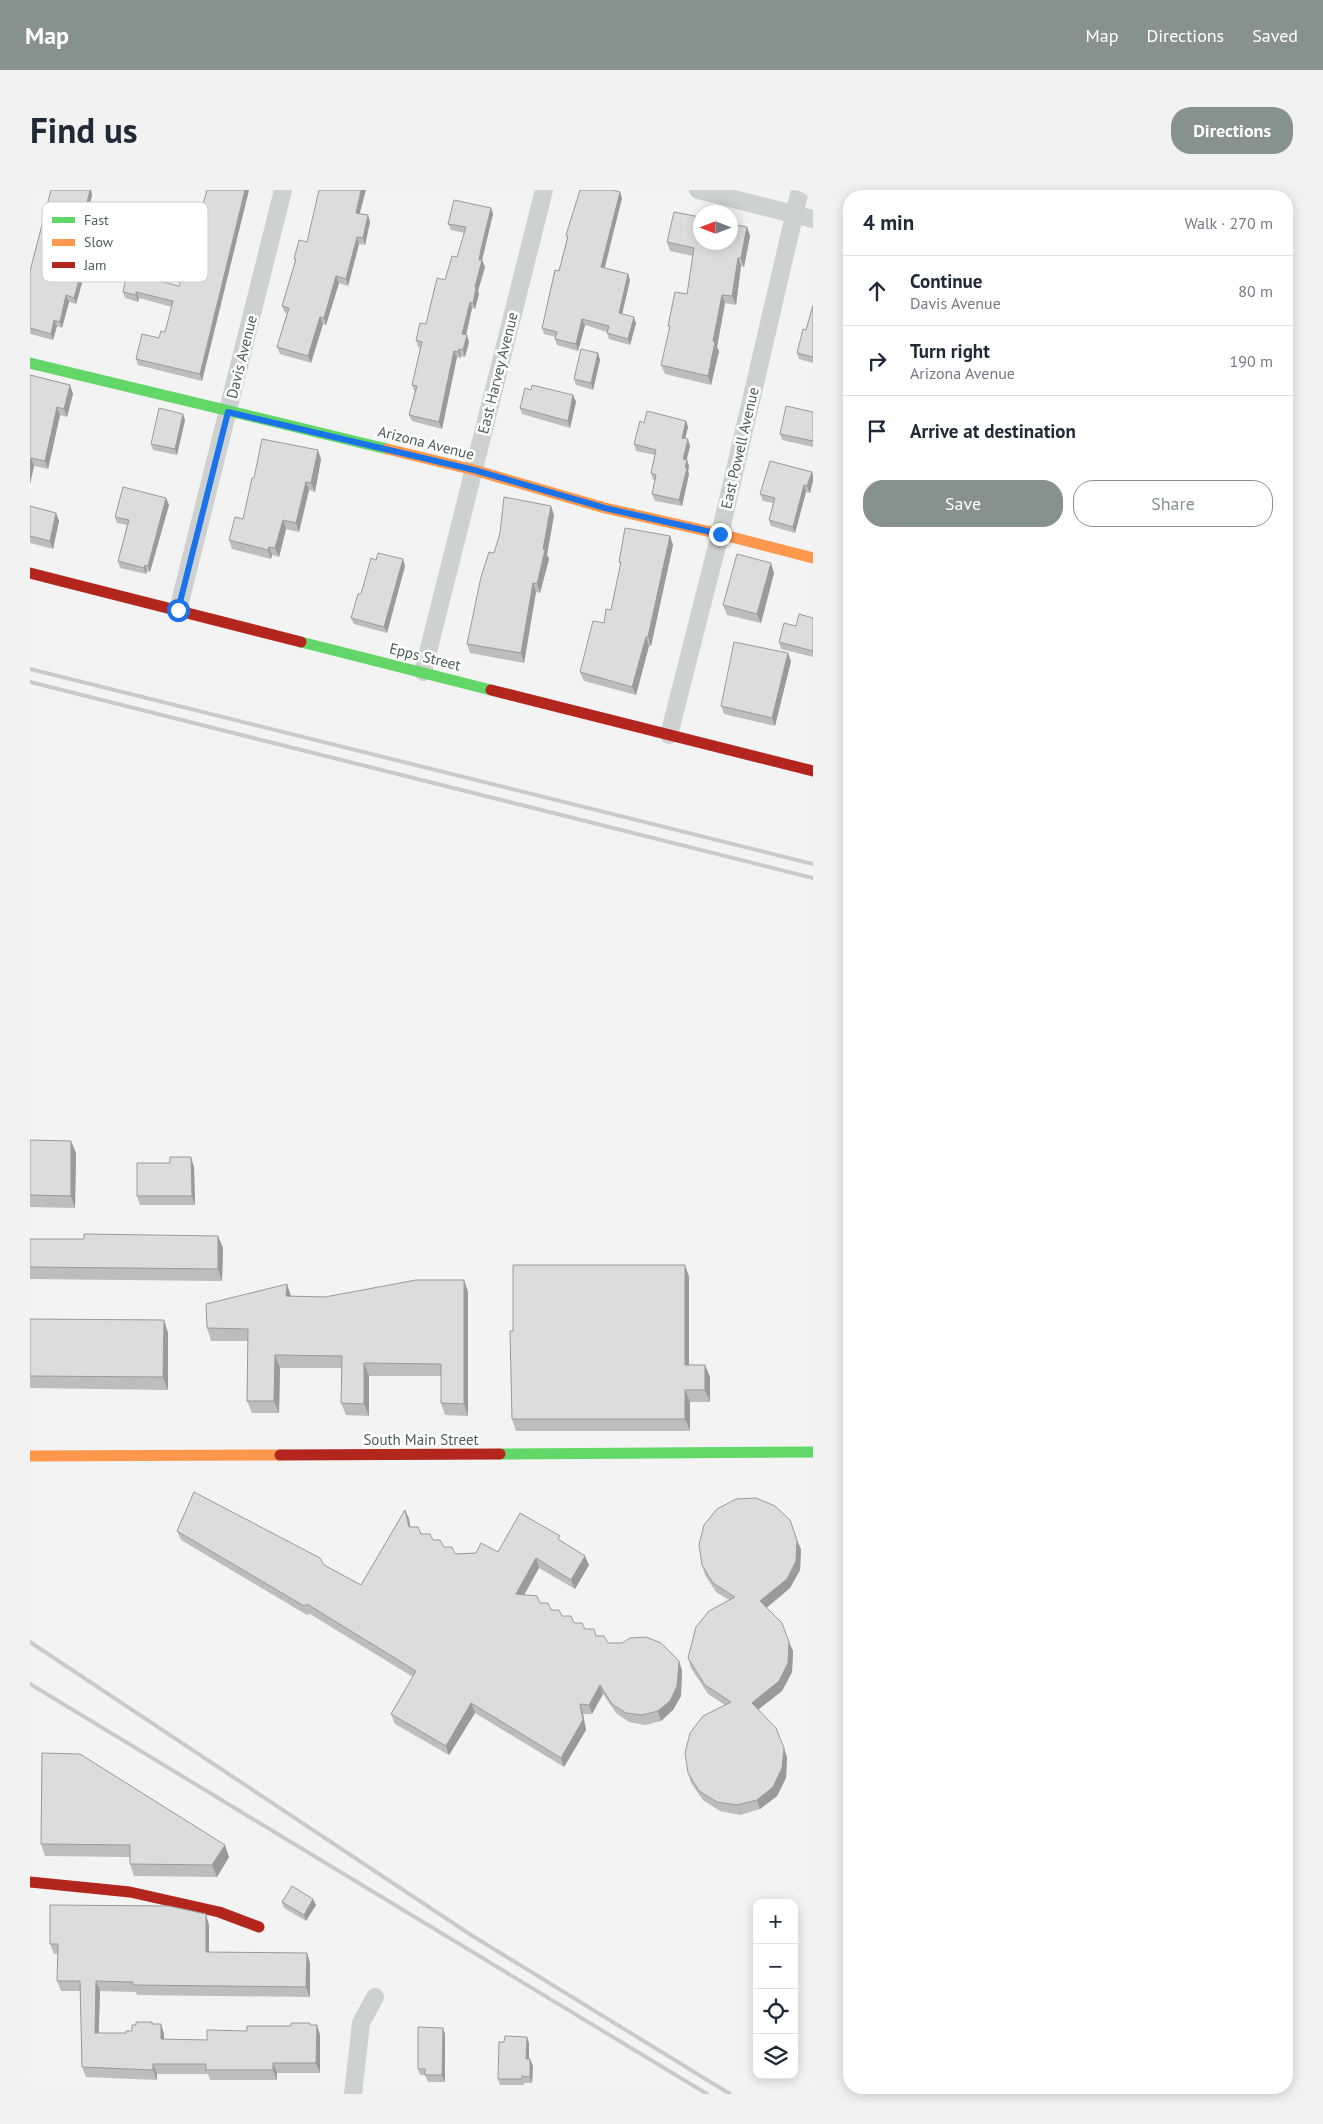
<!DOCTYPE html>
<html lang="en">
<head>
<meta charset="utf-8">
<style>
  :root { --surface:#fff; --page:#f2f2f3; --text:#1f2937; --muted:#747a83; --line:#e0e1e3; --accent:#86938c }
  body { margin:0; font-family:"PT Sans",sans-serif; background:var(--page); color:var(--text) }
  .controls { position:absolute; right:15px; bottom:15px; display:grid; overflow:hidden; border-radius:10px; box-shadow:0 2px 12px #0003 }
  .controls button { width:45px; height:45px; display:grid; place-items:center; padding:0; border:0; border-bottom:1px solid var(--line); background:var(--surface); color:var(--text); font:25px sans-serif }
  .compass { position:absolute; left:663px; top:15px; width:45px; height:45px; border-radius:50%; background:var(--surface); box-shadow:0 2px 12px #0003; rotate:270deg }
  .stop { position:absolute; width:15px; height:15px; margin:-11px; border:4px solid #1a73e8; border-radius:50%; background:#fff }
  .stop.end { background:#1a73e8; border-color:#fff; box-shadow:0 1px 5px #0008 }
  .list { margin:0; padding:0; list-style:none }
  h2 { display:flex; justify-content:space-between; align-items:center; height:65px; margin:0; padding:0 20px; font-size:21px }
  h2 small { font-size:16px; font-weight:400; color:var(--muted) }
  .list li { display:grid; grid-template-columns:32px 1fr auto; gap:15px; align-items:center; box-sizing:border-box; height:70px; padding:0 20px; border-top:1px solid var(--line) }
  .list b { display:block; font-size:19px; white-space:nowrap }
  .list p { margin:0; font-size:16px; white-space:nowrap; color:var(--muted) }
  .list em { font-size:16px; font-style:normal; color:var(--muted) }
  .actions { display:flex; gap:10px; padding:15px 20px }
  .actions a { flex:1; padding:11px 0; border:1px solid var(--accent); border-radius:20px; text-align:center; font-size:18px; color:var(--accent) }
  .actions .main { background:var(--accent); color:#fff }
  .icon { flex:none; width:28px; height:28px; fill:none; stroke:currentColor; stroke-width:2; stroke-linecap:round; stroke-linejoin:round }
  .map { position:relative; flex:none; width:783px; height:1904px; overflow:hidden; border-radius:20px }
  header { display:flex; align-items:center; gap:30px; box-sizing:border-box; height:70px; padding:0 25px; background:var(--accent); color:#fff }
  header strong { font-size:24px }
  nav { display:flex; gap:28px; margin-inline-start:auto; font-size:18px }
  .intro { display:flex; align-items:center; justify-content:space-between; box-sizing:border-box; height:120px; padding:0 30px }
  h1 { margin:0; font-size:35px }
  .button { padding:12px 22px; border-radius:20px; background:var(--accent); color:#fff; font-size:18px; font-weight:700 }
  main { display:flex; gap:30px; padding:0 30px }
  aside { flex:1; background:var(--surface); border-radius:20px; box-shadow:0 2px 12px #0003 }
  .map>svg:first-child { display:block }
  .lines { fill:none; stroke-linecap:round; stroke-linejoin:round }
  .street { stroke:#cdd1cf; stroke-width:18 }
  .fast { stroke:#63d668; stroke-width:11 }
  .slow { stroke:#ff974d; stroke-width:11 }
  .jam { stroke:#b3261e; stroke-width:11 }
  .rail { stroke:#c8cbca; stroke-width:4 }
  .wall { fill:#bcbdbd }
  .shaded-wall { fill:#999a9a }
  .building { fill:#dbdcdc; stroke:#999a9a }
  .route { stroke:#1a73e8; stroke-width:6 }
  .labels { text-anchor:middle; stroke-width:5; stroke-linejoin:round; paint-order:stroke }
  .street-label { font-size:15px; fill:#4b5f54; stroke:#fff }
  .key { fill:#fff; stroke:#c9cfcc; stroke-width:1 }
  .key-label { font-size:14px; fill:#4b5f54 }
</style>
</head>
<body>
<header>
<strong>Map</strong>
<nav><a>Map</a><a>Directions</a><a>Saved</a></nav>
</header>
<div class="intro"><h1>Find us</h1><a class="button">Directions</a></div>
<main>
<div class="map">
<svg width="783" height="1904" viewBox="0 0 783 1904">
  <rect width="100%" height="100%" fill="#f4f3f4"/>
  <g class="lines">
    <path class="street" d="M668,0l115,29
      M148,420l105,-420
      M393,482l121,-482
      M639,545l51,-201 80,-344
      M323,1904l8,-71 14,-26"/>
    <path class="fast" d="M0,173l357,86
      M271,452l190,48
      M470,1264l313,-2"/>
    <path class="slow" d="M357,259l87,21 131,38 115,26 93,24
      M0,1266l250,-1"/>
    <path class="jam" d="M0,383l271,69
      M461,500l322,81
      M250,1265l220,-1
      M0,1692l100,10 89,20 40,15"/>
    <path class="rail" d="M0,479l783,195
      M0,492l783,196
      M0,1452l441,293 259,159
      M0,1494l677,410"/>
  </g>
  <path class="wall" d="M21,0l41,5 -6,26 -10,-3 -6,23 8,8 -5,18 9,2 2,7 -8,28 -7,-2 -7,26 -5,-2 -4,14 -23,-6v-63z
    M177,0h42l-47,191 -64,-16 -2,-6 23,-21 6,-6 7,-25 -33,-9 -1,4 -13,-4 -2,-6 56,-6 14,-31 12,-46 -2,-5z
    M592,8l-17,70 23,6 2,6 -8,34 14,9 -6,22 -21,-6 -2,-6v-1l-22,-7 -7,26 -21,-6 -2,-6 1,-2 -12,-3 -2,-6 17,-57 8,-32 -1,-4z
    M461,18l2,6 -11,46 3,7 -7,24 1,3 -4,15 -3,-1 -6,27 3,7 -4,15 -4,-1v2l-4,-1 -15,72 -30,-8 -3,-6 6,-24h-1l-2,-6 8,-37 -2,-1 -2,-7 10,-16 31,-67 7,-24 -13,-3 -3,-6z
    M330,24l8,1 2,7 -5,23 -6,-1 -11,42 -9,-3 -13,42 -3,-1 -12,39 -31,-9 -3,-7 10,-34h-2l-3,-7 13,-45 -1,-2 13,-17z
    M717,37l3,9 -6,31 -3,-1 -5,39 -11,-2 -8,44 2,4 -8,34 -46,-11 -4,-9 9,-36 -2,-3 19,-32 6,-38 -23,-5 -3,-9z
    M783,115v58l-14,-4 -2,-6 9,-23z
    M568,163l2,7 -7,30 -17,-5 -2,-6z
    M0,185l40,10 3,9 -6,23 -7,-2 -12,54 -14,-3 -4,18z
    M501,200l42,5 3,7 -6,26 -48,-14 -2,-6z
    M783,222v35l-31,-7 -2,-6z
    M155,230l-8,35 -24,-5 -2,-6z
    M656,231l2,6 -3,12 5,7 -3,14 2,6 -1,5 1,3 -7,32 -27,-5 -3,-7 3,-14h-2l-2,-7 4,-18 -19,-4 -2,-7 10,-21z
    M291,269l-6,33 -6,-2 -10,42 -13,-3 -7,28 -7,-2 -1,4 -39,-10 -3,-9 14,-21 11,-41z
    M782,282l1,4v5l-3,12 -4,-1 -11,41 -24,-7 -2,-6 4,-17 -10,-2 -3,-7z
    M136,308l3,7 -19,67 -3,-1 -1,3 -26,-6 -2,-7 9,-36 -10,-2 -2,-6z
    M0,316l26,7 3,8 -6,28 -23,-6z
    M524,325l-7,40 2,4 -9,34 -4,-1 -12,71 -54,-10 -3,-9 27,-91z
    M640,346l3,9 -22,101h-2l-13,49 -52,-14 -4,-9 31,-62 10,-45 -2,-3z
    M373,369l2,7 -18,67 -33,-9 -3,-6 10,-24 15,-34z
    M744,383l-13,50 -34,-8 -4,-10z
    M783,428v39l-32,-8 -2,-7 17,-16z
    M761,471l-16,65 -51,-12 -3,-8z
    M0,950l41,1 5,12 -1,55 -45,-1z
    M140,973l24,4 1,38h-55l-3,-9z
    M188,1046l5,12 -1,33 -192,-2v-40h54z
    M655,1075l4,12v88h16l5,12v25h-20v29h-174l-4,-12 1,-88z
    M434,1090l4,12v124l-23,-1 -4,-12v-27h-72v40l-23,-1 -5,-12 1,-35h-62l-1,45h-27l-5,-12 1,-60h-37l-4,-13 84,-32 34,1z
    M0,1129l134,1 4,13v57l-138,-2z
    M375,1320l4,9 1,8 45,27 43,-2 64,-11 27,24 -14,24 -36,-21 -15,27 16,8 68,40 74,27 -1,26 -8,14 -12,11 -16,4 -16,-3 -13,-9 -13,-19 -11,20h-9l3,16 -22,37 -89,-54 -26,42 -54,-31 -4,-10 22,-37 -103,-63 -3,1 -126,-75 -4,-9 147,34 37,20z
    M771,1359l-1,21 -10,18 -23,19 26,44 -1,21 -10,19 -24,19 29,47 -1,21 -9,18 -17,13 -20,6 -20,-4 -17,-11 -12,-17 -3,-10 37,-68 -17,-11 -17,-26 -3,-10 41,-58 -13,-8 -11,-17 -3,-10z
    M12,1563l187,104 -12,20 -83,-1 -4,-12v-7l-85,-1 -4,-12z
    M252,1712l34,3 -10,16 -22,-13z
    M179,1735v27l98,1 3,10v34l-173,-2 -1,-3 -36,-1 -1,42h27l6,-2 4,-6 16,-3 1,2h8l3,10v5l43,1 40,-9 70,-6 3,10v38h-43v7h-67l-2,-6h-51v6l-71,-3 -4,-10 -2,-76h-19l-4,-10 1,-27h-4l-4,-10z
    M415,1844v48h-17l-3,-7h-5l-2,-6z
    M499,1853v16l4,7 -1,17h-8v2h-24l-2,-6z"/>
  <path class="shaded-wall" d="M60,0h1l1,5 -6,26 -2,-6z
    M215,0h4l-47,191 -2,-7z
    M331,0h5l-8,30 -2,-7z
    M590,2l2,6 -19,75 -2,-6z
    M461,18l2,6 -10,42 -1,4 3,7 -7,24 1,3 -4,15 -2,-6 6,-43z
    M43,22l3,6 -8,28 -2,-6z
    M338,25l2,7 -5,23 -2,-7z
    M717,37l3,9 -6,31 -3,-9z
    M327,47l2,7 -11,42 -2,-7z
    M46,52l2,7 -6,23 -3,-6z
    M708,68l3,8 -5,39 -4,-9z
    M52,79l2,7 -8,28 -2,-6z
    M598,84l2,6 -9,39 -2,-6z
    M306,86l3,7 -13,42 -2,-7z
    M106,102l3,6 -1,4 -2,-7z
    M36,105l3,7 -7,26 -2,-6z
    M692,105l3,8 -8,44 2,4 -8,34 -3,-9 5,-35z
    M440,112l2,6 -7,32 -3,-6z
    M290,127l3,7 -12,39 -3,-7z
    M604,127l2,6 -6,22 -2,-6z
    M552,129l3,6 -7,26 -2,-7z
    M24,130l3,6 -4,14 -2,-6z
    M437,145l2,7 -4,15 -2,-7z
    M429,159l2,7v2l-3,-6z
    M424,161l3,6 -15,72 -3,-7z
    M568,163l2,7 -7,30 -2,-7z
    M40,195l3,9 -6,23 -3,-8z
    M543,205l3,7 -6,26 -2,-7z
    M27,217l3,8 -12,54 -3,-8z
    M153,224l2,6 -8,35 -2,-6z
    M656,231l2,6 -4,17 -2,-6z
    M658,249l2,7 -5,19 -2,-6z
    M288,260l3,9 -6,33 -4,-9z
    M1,268l3,8 -4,18v-21z
    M657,270l2,6 -1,5 1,3 -7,32 -3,-6z
    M782,282l1,4v5l-3,12 -3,-7z
    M276,292l3,8 -10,42 -3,-9z
    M774,295l2,7 -11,41 -2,-6z
    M136,308l3,7 -19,67 -2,-6z
    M521,316l3,9 -7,40 2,4 -9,34 -3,-9z
    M26,323l3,8 -6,28 -3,-8z
    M253,330l3,9 -7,28 -4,-9z
    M640,346l3,9 -22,101 -3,-9z
    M239,357l3,8 -1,4 -3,-9z
    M373,369l2,7 -18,67 -3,-6z
    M741,373l3,10 -13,50 -4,-9z
    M115,375l2,6 -1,3 -2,-6z
    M503,393l3,9 -12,71 -3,-10z
    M616,447l3,9 -13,49 -4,-8z
    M758,463l3,8 -16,65 -3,-8z
    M41,951l5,12 -1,55 -4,-12z
    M161,967l3,10 1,38 -3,-9z
    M188,1046l5,12 -1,33 -4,-12z
    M655,1075l4,12v100l-4,-12z
    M434,1090l4,12v124l-4,-12z
    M257,1094l4,12h-5z
    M134,1130l4,13v57l-5,-13z
    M245,1165l5,13 -1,45 -5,-12z
    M334,1173l5,13v40l-5,-12z
    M675,1175l5,12v25l-5,-12z
    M655,1200l5,12v29l-5,-12z
    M375,1320l4,9 3,18 -3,-10z
    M767,1350l4,9 -1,21 -10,18 -26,22 -4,-9z
    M555,1366l4,9 -14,24 -4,-9z
    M506,1368l3,10 -20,36 -3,-10z
    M759,1452l4,9 -1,21 -10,19 -27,21 -3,-9z
    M649,1471l3,9 -1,26 -8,14 -12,11 -3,-10z
    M570,1495l3,9 -11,20 -3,-9z
    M441,1513l4,10 -26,42 -3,-9z
    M550,1514l3,10 3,16 -22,37 -3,-9z
    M754,1558l3,9 -1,21 -9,18 -17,13 -3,-9z
    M195,1655l4,12 -12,20 -5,-12z
    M283,1709l3,6 -10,16 -2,-6z
    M176,1724l3,11v37l-3,-10z
    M277,1763l3,10v34l-4,-10z
    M66,1791l4,10 -2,52 -3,-10z
    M131,1834l3,10v16l-3,-11z
    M287,1835l3,10v38l-4,-10z
    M413,1838l2,6v48l-3,-7z
    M497,1847l2,6v23l-3,-7z
    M500,1869l3,7 -1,17 -2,-6z
    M243,1873l4,10v7l-4,-10z
    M123,1874l4,10v6l-4,-10z"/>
  <path class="building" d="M21,0h39l-6,25 -11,-3 -7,28 10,2 -7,24 13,3 -8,29 -8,-3 -6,27 -6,-2 -3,14 -21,-6v-57z
    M177,0h38l-45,184 -64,-15 6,-25 17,4 2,-7 4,1 8,-31 -37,-9v3l-13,-3 4,-19 52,13 8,-33 6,2 13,-50 -3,-1z
    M289,0h42l-5,23 12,2 -5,23 -6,-1 -11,42 -10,-3 -12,42 -4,-1 -12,39 -31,-9 12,-39 -7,-2 14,-47h-2l5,-19 8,2z
    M550,0h32l8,2 -19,75 27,7 -9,39 15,4 -6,22 -21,-6 2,-7 -27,-7 -6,25 -21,-5 2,-7 -15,-4 13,-58 4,1 9,-35 -2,-1z
    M424,10l37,8 -10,41 -2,11h3l-7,27 1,1 -3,15 -3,-1 -8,32 5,1 -4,15 -4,-1 -1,3 -4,-1 -15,71 -30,-7 8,-29 -5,-1 10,-43 -6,-2 4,-17 6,1 11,-46 8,2 7,-24 5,1 9,-30 -18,-3z
    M644,22l26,5v25h30v-18l17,3 -6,31h-3l-6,38 -10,-1 -9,46 2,1 -7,34 -47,-11 9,-39h-2l7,-34 12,2 7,-46 -27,-6z
    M783,115v52l-16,-4 6,-24 3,1z
    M551,159l17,4 -7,30 -17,-4z
    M0,185l40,10 -6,24 -7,-2 -12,54 -14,-3 -1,5z
    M502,195l41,10 -5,26 -48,-13 5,-20 6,2z
    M756,216l27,6v29l-33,-7z
    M129,218l24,6 -8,35 -24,-5z
    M617,221l39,10 -4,17 6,1 -5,20 4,1 -2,7 2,1 -8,32 -27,-6 4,-19 -5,-2 5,-23 -22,-6 6,-23 4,2z
    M232,249l56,11 -7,33 -5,-1 -10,41 -13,-3 -8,28 -6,-1 -1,3 -39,-10 6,-23 8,2 9,-41h2z
    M740,271l42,11 -5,14 -3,-1 -11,42 -24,-7 6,-22 -15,-4z
    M93,297l43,11 -18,68 -3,-1 -1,3 -26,-7 11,-41 -14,-3z
    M474,307l47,9 -8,43 2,1 -8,34 -4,-1 -12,70 -54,-9 14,-67 8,-25 5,1 6,-20z
    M0,316l26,7 -6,28 -20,-5z
    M595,338l45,8 -22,101h-2l-14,50 -52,-15 13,-51 11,2 2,-14 5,1 10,-48h-2z
    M348,363l25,6 -19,68 -33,-9 7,-24h3l10,-36 5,2z
    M707,364l34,9 -14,51 -34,-9z
    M769,424l14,4v33l-34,-9 5,-19 12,3z
    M704,452l54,11 -16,65 -51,-12z
    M0,950l41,1v55l-41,-1z
    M140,967h21l1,39h-55v-33h33z
    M54,1044l134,2v33l-188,-2v-28h54z
    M483,1075h172v100h20v25h-20v29h-173l-2,-88h3z
    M386,1090h48v124l-23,-1v-39l-77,-1v41l-23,-1 1,-47 -67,-1 -1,46h-27l1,-72 -41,-1 -1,-24 81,-20 -1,12 39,1z
    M0,1129l134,1 -1,57 -133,-1z
    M164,1302l126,66 4,7 37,20 44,-75 4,17h9l3,7h9l3,6h7l4,7h8l3,7 21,-1 5,-10 17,9 22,-39 40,23 -2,3 27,17 -14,24 -35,-22 -20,36 21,2 3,7h8l3,7h8l3,6h9l3,7h8l3,6h9l2,7h8l4,7h14l8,-5 16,-1 15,6 18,18 -2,25 -7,15 -12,10 -16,4 -16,-2 -14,-9 -12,-19 -11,20 -9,-1 3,16 -22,38 -90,-55 -25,43 -55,-32 25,-43 -109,-67 -3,2 -127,-75z
    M726,1308l19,8 15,14 7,20 -1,21 -9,18 -27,22 22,22 7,19 -1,21 -9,18 -27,22 24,25 8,20 -2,20 -9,19 -16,13 -20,5 -20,-3 -18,-11 -11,-18 -3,-20 5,-20 13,-17 28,-14 -26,-17 -17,-27 8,-31 13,-16 26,-14 -22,-14 -11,-18 -3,-20 5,-20 13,-16 19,-10z
    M12,1563l38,1 145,91 -13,20 -82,-1v-19l-89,-1z
    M262,1696l21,13 -9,16 -22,-13z
    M20,1715l119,1 37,8v38l101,1 -1,34 -173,-2v-3l-37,-1 -1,52h31v-2h6v-6h4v-3h16v2h9v15l46,1v-10l40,1v-5h44v-3h19v2h7l-1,38h-43v7h-67v-6h-53v6l-71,-3 -2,-86h-23l1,-37h-8z
    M388,1837l25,1 -1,47h-17v-6h-7z
    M475,1846l22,1 -1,22h4v18l-8,-1v3h-24l1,-37h5z"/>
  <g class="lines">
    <path class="route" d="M148,420l50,-198 246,58 131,38 115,26"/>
  </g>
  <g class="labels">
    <g class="street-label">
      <text transform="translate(212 167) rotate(-76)" y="5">Davis Avenue</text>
      <text transform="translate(468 183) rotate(-76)" y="5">East Harvey Avenue</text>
      <text transform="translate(396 253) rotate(14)" y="5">Arizona Avenue</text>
      <text transform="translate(710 258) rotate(-77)" y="5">East Powell Avenue</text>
      <text transform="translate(395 467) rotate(14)" y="5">Epps Street</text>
      <text x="391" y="1255">South Main Street</text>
    </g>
  </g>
  <rect x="12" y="12" width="166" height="80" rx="8" class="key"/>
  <rect x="22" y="27" width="23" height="6" fill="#63d668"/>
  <rect x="22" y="49" width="23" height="7" fill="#ff974d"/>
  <rect x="22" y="72" width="23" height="6" fill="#b3261e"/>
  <g class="key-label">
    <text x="54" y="35">Fast</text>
    <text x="54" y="57">Slow</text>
    <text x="54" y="80">Jam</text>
  </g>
</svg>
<div class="controls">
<button>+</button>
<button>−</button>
<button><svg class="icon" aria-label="locate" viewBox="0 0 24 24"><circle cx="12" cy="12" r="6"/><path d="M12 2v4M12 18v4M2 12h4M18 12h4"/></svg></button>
<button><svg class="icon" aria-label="layers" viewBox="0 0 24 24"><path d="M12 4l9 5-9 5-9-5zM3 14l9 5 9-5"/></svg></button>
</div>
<svg class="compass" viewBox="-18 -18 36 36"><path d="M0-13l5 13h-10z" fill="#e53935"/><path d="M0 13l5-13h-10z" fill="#747a83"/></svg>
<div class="stop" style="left:148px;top:420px"></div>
<div class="stop end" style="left:690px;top:344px"></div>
</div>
<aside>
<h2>4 min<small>Walk · 270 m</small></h2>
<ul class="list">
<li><svg class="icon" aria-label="ahead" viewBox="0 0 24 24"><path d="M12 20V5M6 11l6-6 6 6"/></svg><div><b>Continue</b><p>Davis Avenue</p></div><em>80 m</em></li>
<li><svg class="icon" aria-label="right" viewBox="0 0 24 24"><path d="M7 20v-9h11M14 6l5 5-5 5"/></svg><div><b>Turn right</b><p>Arizona Avenue</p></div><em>190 m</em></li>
<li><svg class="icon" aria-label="arrive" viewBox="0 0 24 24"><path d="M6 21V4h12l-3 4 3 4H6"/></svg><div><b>Arrive at destination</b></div></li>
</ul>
<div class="actions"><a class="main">Save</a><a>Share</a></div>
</aside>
</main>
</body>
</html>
